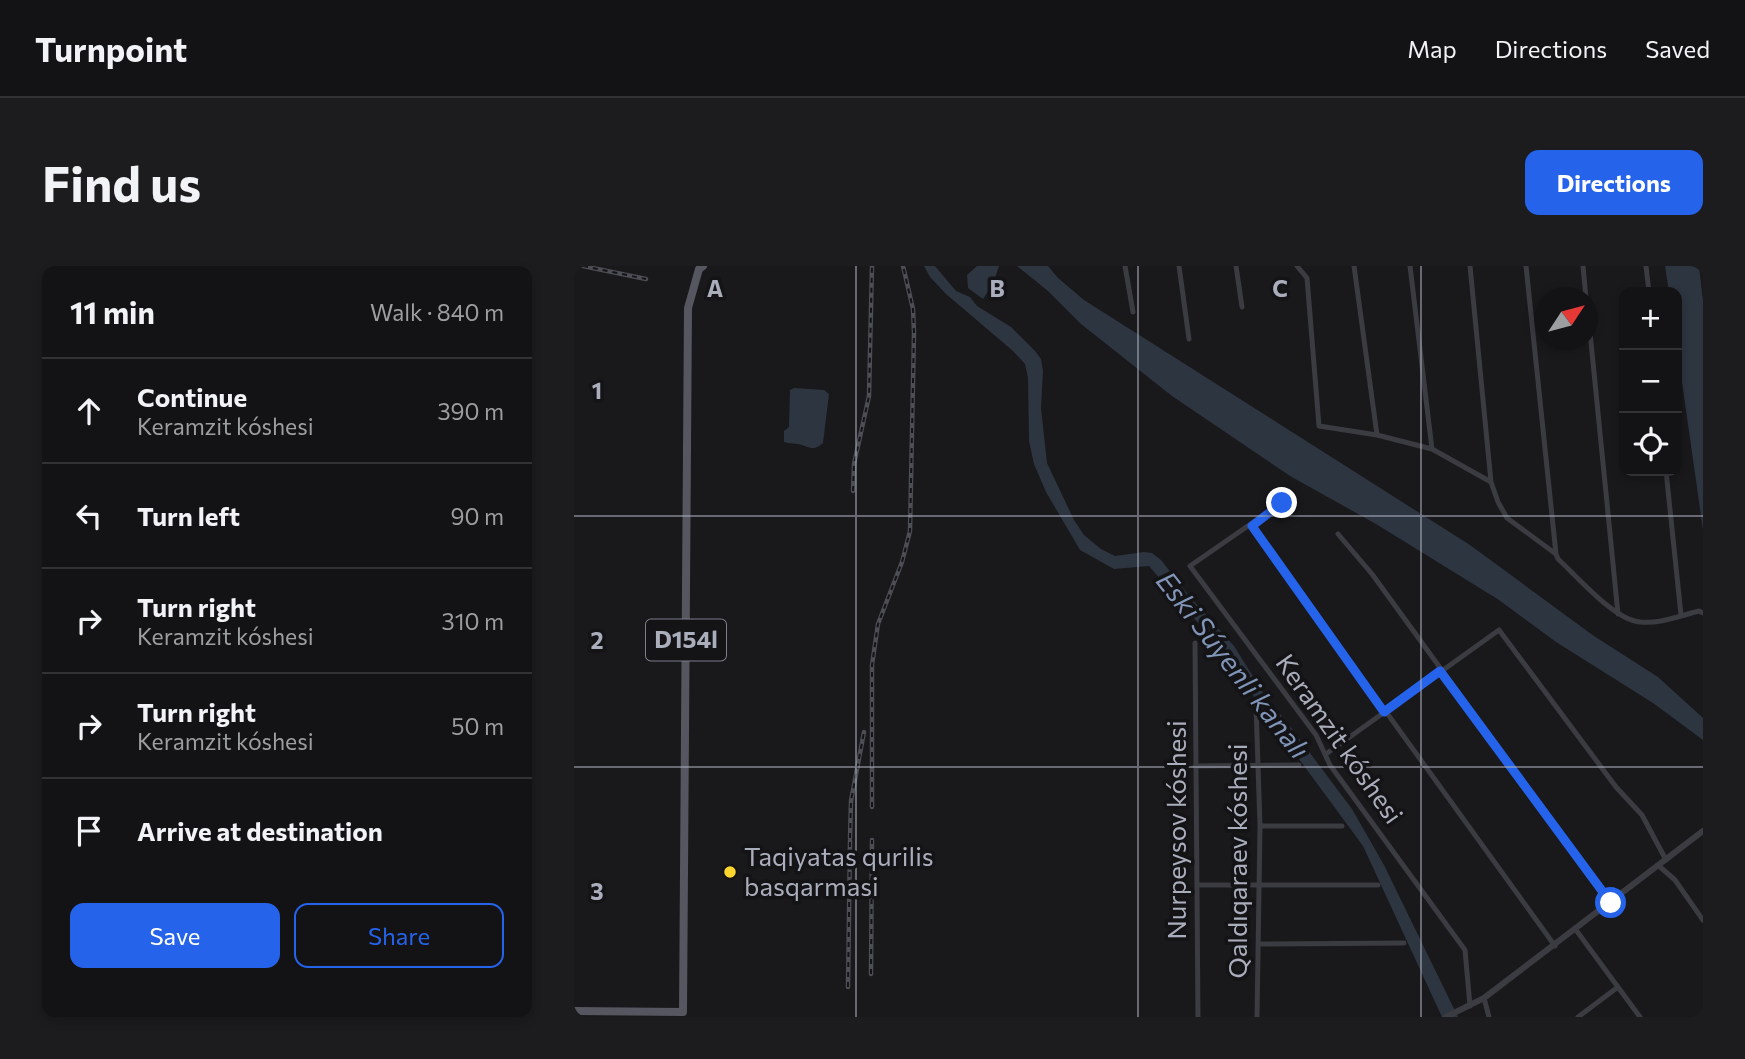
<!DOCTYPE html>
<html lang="en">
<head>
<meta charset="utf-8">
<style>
  :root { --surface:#131214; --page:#1c1b1d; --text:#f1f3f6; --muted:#9d9ea0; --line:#323234; --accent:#2563eb }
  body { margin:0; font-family:Commissioner,sans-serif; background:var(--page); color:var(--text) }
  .controls { position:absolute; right:21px; top:21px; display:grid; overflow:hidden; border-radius:14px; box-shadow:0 4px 10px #0003 }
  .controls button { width:63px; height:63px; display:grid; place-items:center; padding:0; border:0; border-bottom:2px solid var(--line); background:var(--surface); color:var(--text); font:35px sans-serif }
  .compass { position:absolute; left:961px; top:21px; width:63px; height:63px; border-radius:50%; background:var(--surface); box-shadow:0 4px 10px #0003; rotate:54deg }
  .stop { position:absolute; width:21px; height:21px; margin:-16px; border:5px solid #2563eb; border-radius:50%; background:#fff }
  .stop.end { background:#2563eb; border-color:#fff; box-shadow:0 2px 7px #0008 }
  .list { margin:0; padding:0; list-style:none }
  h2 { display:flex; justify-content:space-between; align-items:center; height:91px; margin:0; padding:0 28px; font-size:30px }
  h2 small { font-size:23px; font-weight:400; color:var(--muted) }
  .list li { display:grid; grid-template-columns:46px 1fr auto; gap:21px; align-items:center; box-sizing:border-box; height:105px; padding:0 28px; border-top:2px solid var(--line) }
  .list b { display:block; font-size:26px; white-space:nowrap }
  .list p { margin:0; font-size:23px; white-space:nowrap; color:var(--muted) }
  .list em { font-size:23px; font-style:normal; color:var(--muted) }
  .actions { display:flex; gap:14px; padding:21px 28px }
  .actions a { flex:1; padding:16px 0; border:2px solid var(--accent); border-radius:14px; text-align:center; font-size:24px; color:var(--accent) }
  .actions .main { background:var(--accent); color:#fff }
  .icon { flex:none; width:38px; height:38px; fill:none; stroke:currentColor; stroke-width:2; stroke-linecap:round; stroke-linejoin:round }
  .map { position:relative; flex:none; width:1129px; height:751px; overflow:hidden; border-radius:14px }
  header { display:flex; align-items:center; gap:42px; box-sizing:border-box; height:98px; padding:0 35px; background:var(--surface); border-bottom:2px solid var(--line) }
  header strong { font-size:33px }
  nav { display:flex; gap:38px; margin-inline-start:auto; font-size:24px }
  .intro { display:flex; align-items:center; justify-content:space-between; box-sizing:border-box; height:168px; padding:0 42px }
  h1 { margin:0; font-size:49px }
  .button { padding:18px 32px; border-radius:14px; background:var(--accent); color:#fff; font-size:24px; font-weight:700 }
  main { display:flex; gap:42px; padding:0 42px }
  aside { flex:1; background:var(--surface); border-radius:14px; box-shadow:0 4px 10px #0003 }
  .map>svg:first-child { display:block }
  .water { fill:#2d3540 }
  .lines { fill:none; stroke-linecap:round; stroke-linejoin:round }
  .minor { stroke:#3b3b42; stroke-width:5 }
  .tertiary { stroke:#3b3b42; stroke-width:6 }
  .primary { stroke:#55565f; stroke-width:8 }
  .rail-casing { stroke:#4c4d55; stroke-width:4.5 }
  .rail { stroke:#141316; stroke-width:2; stroke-dasharray:5; stroke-linecap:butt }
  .route { stroke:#2563eb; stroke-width:9 }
  .grid { fill:none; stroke:#aaadbb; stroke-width:2; stroke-opacity:0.55 }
  .poi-dot { fill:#fcd62f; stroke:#141316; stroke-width:2.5 }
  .labels { text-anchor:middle; stroke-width:7; stroke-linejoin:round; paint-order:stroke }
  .shield { fill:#141316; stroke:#7d7f8a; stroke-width:2 }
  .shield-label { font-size:24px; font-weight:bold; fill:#aaadbb }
  .street-label { font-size:26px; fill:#aaadbb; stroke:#141316 }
  .poi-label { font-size:26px; fill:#aaadbb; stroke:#141316; text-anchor:start }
  .water-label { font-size:28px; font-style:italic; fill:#8095b7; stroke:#141316 }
  .grid-label { font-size:23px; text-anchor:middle; font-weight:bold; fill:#aaadbb; stroke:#141316; stroke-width:7; stroke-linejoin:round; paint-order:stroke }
</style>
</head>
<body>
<header>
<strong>Turnpoint</strong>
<nav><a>Map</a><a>Directions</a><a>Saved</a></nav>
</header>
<div class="intro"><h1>Find us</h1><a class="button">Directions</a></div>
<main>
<aside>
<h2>11 min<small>Walk · 840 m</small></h2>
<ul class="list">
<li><svg class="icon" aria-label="ahead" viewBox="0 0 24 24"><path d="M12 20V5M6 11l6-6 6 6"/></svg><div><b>Continue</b><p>Keramzit kóshesi</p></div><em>390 m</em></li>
<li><svg class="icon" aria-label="left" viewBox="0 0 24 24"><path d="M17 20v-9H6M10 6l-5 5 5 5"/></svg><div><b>Turn left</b></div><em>90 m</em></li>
<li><svg class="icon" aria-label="right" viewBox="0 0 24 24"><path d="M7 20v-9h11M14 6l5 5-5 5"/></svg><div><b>Turn right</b><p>Keramzit kóshesi</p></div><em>310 m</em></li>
<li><svg class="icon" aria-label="right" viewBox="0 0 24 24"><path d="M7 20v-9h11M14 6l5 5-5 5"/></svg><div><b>Turn right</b><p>Keramzit kóshesi</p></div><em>50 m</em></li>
<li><svg class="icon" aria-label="arrive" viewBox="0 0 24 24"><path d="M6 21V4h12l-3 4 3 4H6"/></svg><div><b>Arrive at destination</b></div></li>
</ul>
<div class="actions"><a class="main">Save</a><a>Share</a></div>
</aside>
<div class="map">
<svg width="1129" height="751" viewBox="0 0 1129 751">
  <rect width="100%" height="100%" fill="#19181b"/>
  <path class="water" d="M350,0h11l21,25 14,6 7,9 34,21 24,24 6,8 2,12 -2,37 6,55 27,57 10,15 17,14 14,7 29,-4 8,1 9,7 30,38 43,48 33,53 19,22 66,88 32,56 74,152h-16l-79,-171 -106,-144 -21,-35 -87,-101 -35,3 -34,-19 -34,-58 -12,-28 -5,-23 -1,-63 -3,-14 -12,-13 -67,-57 -16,-17z
    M403,0h22l-6,18 -10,15 -15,-11 -1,-13z
    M443,0h31l10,12 26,22 386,245 124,91 64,41 45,41v22l-50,-37 -97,-61 -57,-42 -123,-76 -86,-48 -118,-80 -91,-72 -33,-33z
    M1091,0h34l4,35v229l-26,-183v-55h-8z
    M220,122l30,2 5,4 -6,49c-9,8 -12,5 -21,2 -6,-2 -12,-1 -18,-3v-11l5,-4 1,-37z"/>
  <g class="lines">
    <path class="minor" d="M551,0l8,46
      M605,0l10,73
      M662,0l6,41
      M723,0l10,12 12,148 58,9 55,14 59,33 7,20 9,16 49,36 2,5c20,18 56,61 82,63 20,2 39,-6 59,-11l4,2
      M780,0l23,169
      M836,0l22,183
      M896,0l21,216
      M952,0l30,288
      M1009,0l3,32
      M1072,0l3,26
      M1014,46l30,302
      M1092,205l15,144
      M707,237l-91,63 126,169 14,30 135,185 5,56
      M678,260l303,420
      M764,268l34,40 239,329
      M621,377l3,374
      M682,439l4,121 -3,191
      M752,488l173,-124 117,157 26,28 24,45
      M621,500l104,-1
      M686,560h82
      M1085,600l16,14 28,40
      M623,619h181
      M1002,664l64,87
      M684,678l146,-1
      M910,732l5,19
      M1004,751l40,-30"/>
    <path class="tertiary" d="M872,751l38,-19 219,-167"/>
    <path class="primary" d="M0,745l109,1 5,-704 11,-39 4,-3"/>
    <defs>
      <path id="rail" d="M9,0l63,13
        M279,225l1,-27 15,-68 3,-130
        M298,541v-142l6,-41 24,-62 8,-31 4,-198 -1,-24 -10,-43
        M276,572l1,-37 13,-69
        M297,708l1,-134
        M274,721l2,-146"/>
    </defs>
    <use href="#rail" class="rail-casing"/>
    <use href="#rail" class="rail"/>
  </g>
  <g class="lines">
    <path class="route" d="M708,237l-30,23 132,186 56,-41 171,232"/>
  </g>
  <path class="grid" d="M282,0v751M564,0v751M847,0v751M0,250h1129M0,501h1129"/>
  <circle class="poi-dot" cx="156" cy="606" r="7"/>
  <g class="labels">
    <rect class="shield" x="72" y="353.5" width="80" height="41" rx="5"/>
    <g class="shield-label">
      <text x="112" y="382">D154l</text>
    </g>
    <g class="street-label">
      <text transform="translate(765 473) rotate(55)" y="9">Keramzit kóshesi</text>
      <text transform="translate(603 564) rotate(-90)" y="9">Nurpeysov kóshesi</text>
      <text transform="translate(664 595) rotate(-90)" y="9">Qaldıqaraev kóshesi</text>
    </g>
    <g class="poi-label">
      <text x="170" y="600">Taqiyatas qurilis<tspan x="170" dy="30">basqarmasi</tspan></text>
    </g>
    <g class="water-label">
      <text transform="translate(659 399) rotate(52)" y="10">Eski Súyenli kanalı</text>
    </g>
  </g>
  <g class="grid-label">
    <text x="141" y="31">A</text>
    <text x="423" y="31">B</text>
    <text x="706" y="31">C</text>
    <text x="23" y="133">1</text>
    <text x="23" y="383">2</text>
    <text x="23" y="634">3</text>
  </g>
</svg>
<div class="controls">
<button>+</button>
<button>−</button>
<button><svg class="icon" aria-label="locate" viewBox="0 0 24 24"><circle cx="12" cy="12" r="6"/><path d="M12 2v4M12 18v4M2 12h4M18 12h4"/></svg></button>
</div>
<svg class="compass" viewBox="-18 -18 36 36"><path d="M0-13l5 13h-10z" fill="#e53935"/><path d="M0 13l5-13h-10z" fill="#9d9ea0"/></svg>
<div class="stop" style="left:1037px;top:637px"></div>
<div class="stop end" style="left:708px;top:237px"></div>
</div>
</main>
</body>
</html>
